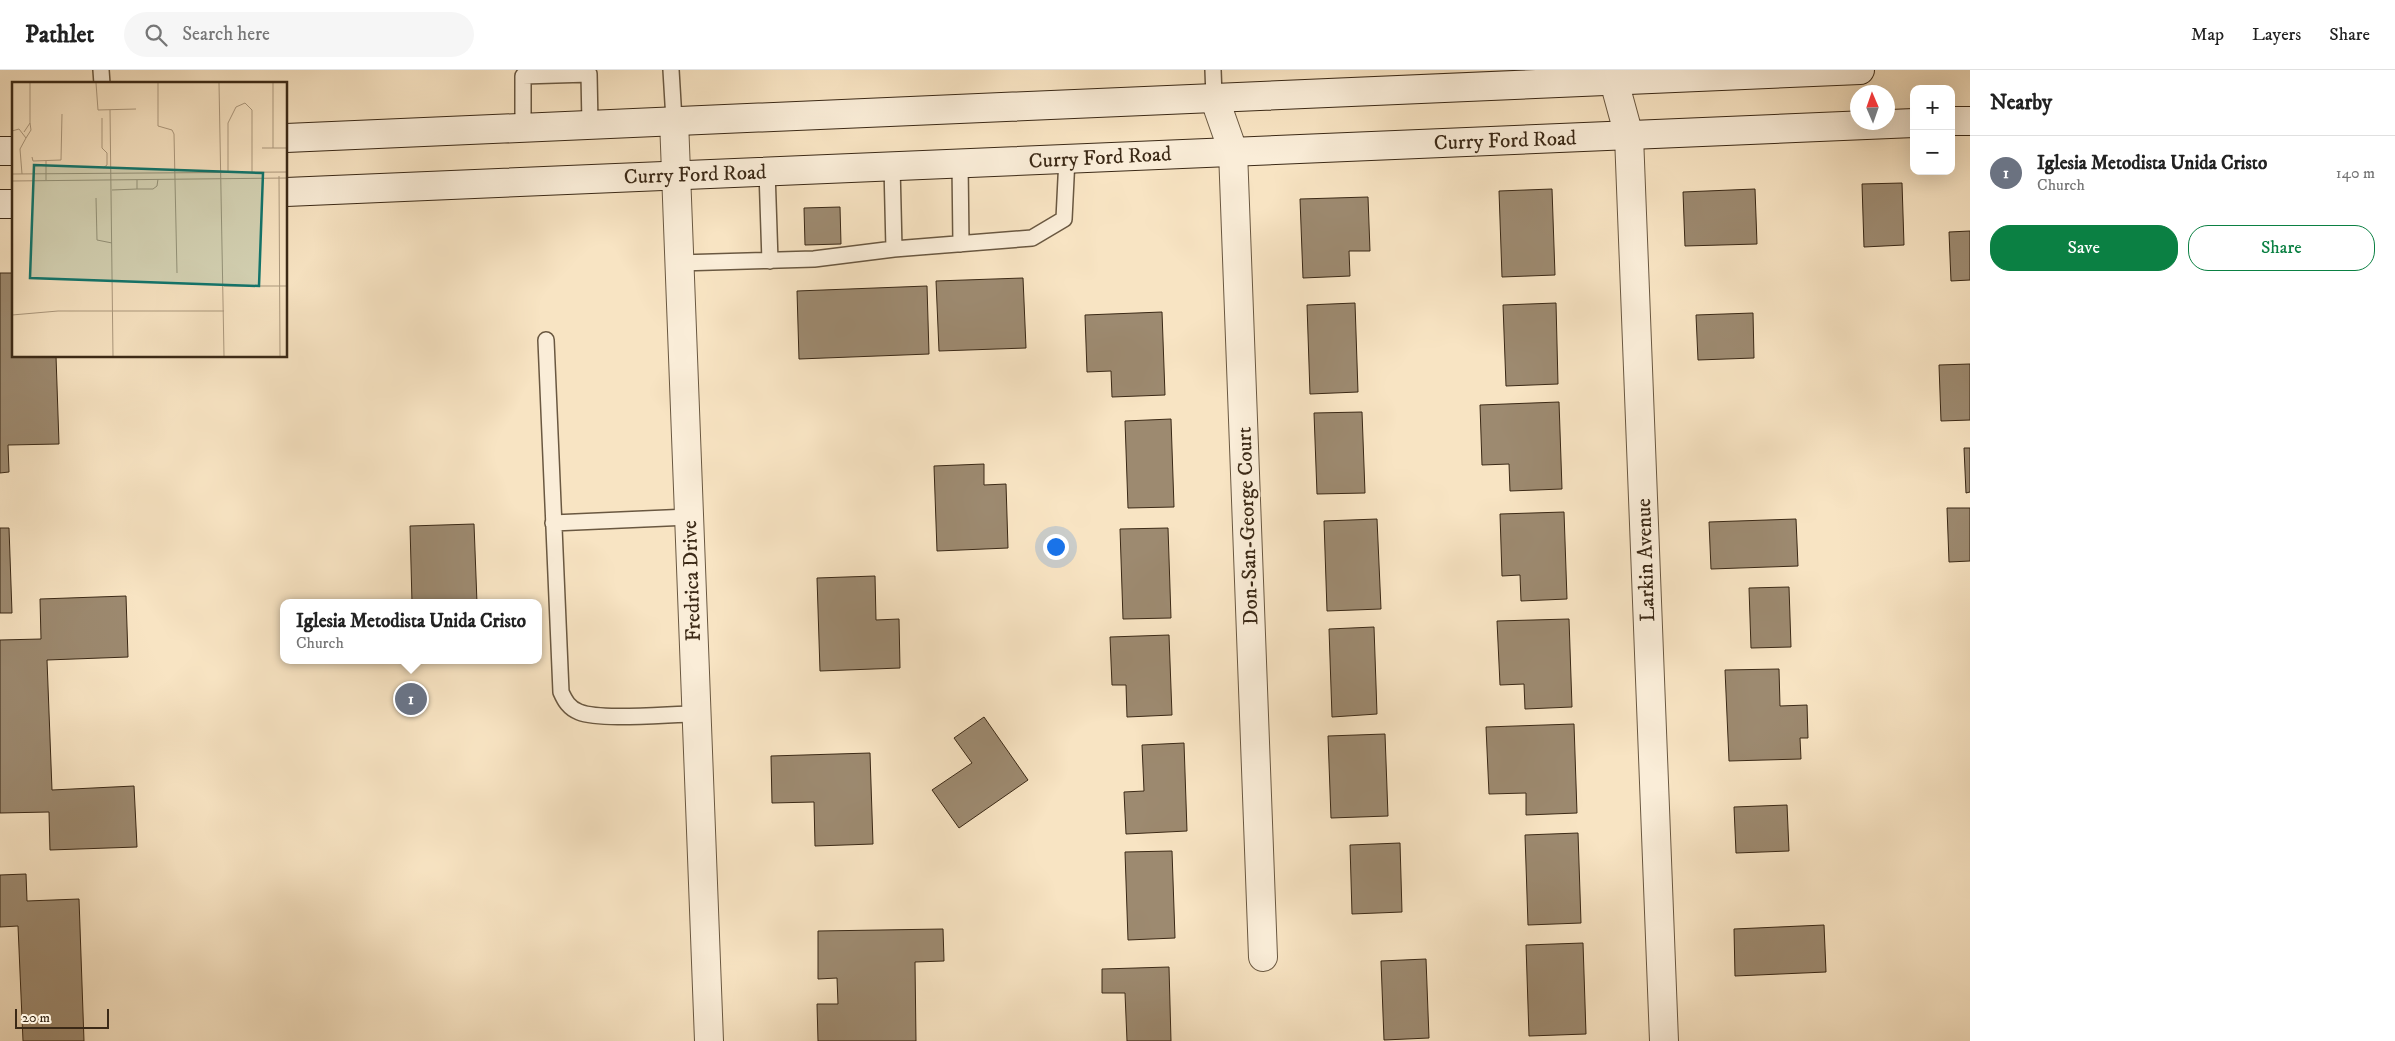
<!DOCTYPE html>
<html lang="en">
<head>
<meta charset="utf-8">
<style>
  :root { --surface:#fff; --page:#f6f6f6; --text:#222; --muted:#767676; --line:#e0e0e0; --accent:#0b8043 }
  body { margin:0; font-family:"IM FELL DW Pica",serif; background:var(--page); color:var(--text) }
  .controls { position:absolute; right:15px; top:15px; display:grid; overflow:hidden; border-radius:10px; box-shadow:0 5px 20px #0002 }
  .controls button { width:45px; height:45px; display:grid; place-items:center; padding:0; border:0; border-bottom:1px solid var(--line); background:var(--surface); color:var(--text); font:25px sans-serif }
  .compass { position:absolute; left:1850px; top:15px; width:45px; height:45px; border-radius:50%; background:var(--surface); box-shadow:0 5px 20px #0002; rotate:358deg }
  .scale { position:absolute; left:15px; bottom:12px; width:94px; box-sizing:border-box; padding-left:5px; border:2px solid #3b2916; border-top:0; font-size:14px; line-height:18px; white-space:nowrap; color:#3b2916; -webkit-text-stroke:4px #faedd8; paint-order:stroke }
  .you { position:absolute; left:1055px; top:476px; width:18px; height:18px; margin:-12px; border:4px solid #fff; border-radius:50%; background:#1a73e8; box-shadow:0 0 0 8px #1a73e833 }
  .badge { display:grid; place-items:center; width:32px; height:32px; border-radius:50%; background:var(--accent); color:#fff; font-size:16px; font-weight:700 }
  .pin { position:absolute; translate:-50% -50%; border:2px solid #fff; box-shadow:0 1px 5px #0006 }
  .popup { position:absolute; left:280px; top:529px; width:262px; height:65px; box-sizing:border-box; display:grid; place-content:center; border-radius:10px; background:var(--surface); filter:drop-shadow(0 1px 4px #0005); font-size:16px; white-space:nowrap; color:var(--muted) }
  .popup b { font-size:19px; color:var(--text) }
  .popup::after { content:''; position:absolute; left:50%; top:100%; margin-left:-10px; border:10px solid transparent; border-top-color:var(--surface) }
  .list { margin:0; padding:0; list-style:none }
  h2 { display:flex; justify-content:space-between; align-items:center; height:65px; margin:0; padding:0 20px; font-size:21px }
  h2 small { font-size:16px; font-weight:400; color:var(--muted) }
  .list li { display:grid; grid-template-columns:32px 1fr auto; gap:15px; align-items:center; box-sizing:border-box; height:75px; padding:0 20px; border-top:1px solid var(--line) }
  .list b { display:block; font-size:19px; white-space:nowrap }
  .list p { margin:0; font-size:16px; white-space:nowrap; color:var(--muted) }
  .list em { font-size:16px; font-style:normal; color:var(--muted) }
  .actions { display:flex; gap:10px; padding:15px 20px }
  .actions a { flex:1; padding:11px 0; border:1px solid var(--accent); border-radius:20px; text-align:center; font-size:18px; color:var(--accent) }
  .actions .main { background:var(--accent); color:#fff }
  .icon { flex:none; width:28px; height:28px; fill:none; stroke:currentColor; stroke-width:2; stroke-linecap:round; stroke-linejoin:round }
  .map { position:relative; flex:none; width:1970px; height:971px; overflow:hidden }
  header { display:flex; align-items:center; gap:30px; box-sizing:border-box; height:70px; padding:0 25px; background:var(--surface); border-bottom:1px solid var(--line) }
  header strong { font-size:24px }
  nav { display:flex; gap:28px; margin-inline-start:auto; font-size:18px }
  .search { width:350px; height:45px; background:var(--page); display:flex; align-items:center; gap:12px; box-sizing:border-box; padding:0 18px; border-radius:28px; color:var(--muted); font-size:19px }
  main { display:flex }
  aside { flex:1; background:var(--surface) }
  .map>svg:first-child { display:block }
  .building { fill:#9d8a70; stroke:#3b2916 }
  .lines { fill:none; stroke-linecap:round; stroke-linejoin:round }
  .service-casing { stroke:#6a5841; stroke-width:18 }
  .minor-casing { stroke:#6a5841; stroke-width:30 }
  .tertiary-casing { stroke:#6a5841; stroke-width:30 }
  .secondary-casing { stroke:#3b2916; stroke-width:30 }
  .service { stroke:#faedd8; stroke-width:15 }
  .minor { stroke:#faedd8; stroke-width:28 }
  .tertiary { stroke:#faedd8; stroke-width:28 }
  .secondary { stroke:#faedd8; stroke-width:28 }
  .labels { text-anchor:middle; stroke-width:4; stroke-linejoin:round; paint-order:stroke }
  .street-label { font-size:21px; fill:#3b2916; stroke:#faedd8 }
  .inset-road { fill:none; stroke:#ac997e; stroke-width:1 }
  .view { fill:#0f766e; fill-opacity:0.15; stroke:#0f766e; stroke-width:2.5 }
  .inset-edge { fill:none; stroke:#3b2916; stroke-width:2.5 }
</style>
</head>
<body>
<header>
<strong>Pathlet</strong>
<div class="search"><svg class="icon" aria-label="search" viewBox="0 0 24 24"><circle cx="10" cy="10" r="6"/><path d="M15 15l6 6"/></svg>Search here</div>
<nav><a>Map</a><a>Layers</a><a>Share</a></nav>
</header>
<main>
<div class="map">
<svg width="1970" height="971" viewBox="0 0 1970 971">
  <rect width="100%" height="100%" fill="#f8e4c3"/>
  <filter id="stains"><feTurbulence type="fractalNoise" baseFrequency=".004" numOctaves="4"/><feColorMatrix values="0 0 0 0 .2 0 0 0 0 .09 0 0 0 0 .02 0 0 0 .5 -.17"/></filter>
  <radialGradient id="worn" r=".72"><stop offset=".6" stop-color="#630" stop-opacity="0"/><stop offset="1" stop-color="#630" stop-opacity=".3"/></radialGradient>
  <path class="building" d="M1902,113l2,62 -40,2 -2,-63z
    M1552,119l3,86 -53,2 -3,-86z
    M1755,119l2,55 -72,2 -2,-54z
    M1368,127l2,54h-21l1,25 -47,2 -3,-79z
    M840,137l1,37 -36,1 -1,-37z
    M1970,161v49l-19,1 -2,-49z
    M0,203h14v83h42l3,88 -51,1 1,27 -9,1z
    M1023,208l3,70 -87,3 -3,-70z
    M927,216l2,68 -130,5 -2,-68z
    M1355,233l3,89 -48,2 -3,-89z
    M1556,233l2,81 -52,2 -3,-81z
    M1162,242l3,83 -53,2 -1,-26 -24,1 -2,-57z
    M1753,243l1,45 -56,2 -2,-45z
    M1970,294v56l-29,1 -2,-56z
    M1559,332l3,87 -52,2 -1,-27 -27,1 -2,-60z
    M1362,342l3,81 -48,1 -3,-81z
    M1171,349l3,88 -46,1 -3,-87z
    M1964,378h6v44l-4,1z
    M984,394v21l22,-1 2,64 -71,3 -3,-85z
    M1947,438h23v53l-21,1z
    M1564,442l3,87 -46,2 -1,-26 -18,1 -2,-62z
    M1377,449l4,90 -54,2 -3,-90z
    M1796,449l2,47 -87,3 -2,-47z
    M474,454l3,79h-65l-2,-77z
    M0,458h9l3,85h-12z
    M1168,458l3,90 -48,1 -3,-90z
    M875,506l1,44 23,-1 1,49 -80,3 -3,-93z
    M1789,517l2,60 -40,1 -2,-60z
    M126,526l2,61 -81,3 5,130 82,-4 3,61 -87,3 -1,-38 -49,1v-173l41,-1 -1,-40z
    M1569,549l3,88 -47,2 -1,-25 -24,1 -3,-64z
    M1374,557l3,87 -45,3 -3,-88z
    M1169,565l3,80 -45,2 -1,-32h-14l-2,-48z
    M1779,599l1,37 27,-1 1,33h-8l1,21 -72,2 -4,-91z
    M984,647l44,63 -69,48 -27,-38 40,-27 -18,-25z
    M1574,654l3,89 -51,2v-22l-37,1 -3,-67z
    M1385,664l3,82 -57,2 -3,-82z
    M1184,673l3,88 -61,3 -2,-42 20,-1 -2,-46z
    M870,683l3,91 -58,2 -1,-44 -42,1 -1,-47z
    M1787,735l2,46 -53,2 -2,-46z
    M1578,763l3,90 -53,2 -3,-90z
    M1400,773l2,69 -50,2 -2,-69z
    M1172,781l3,87 -47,2 -3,-88z
    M26,804l1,27 52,-2 5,142h-61l-5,-115 -18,1v-52z
    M1824,855l2,47 -91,4 -1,-47z
    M943,859l1,32 -29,1 1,79h-98l-1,-37h21l-1,-26 -19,1v-48z
    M1583,873l3,91 -57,2 -3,-91z
    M1426,889l3,79 -45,2 -3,-79z
    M1169,897l2,74h-44l-2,-48h-23v-24z"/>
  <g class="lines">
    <defs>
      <path id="service" d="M101,0l1,14
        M671,0l3,50
        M1213,0l1,27
        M523,57v-51l66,-2 1,50
        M960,93l1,81
        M767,101l3,90
        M894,179l138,-11 32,-19 3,-61
        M679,193l135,-4 80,-10 -2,-83
        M546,270l15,352c4,9 8,16 18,20 23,9 90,2 118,2
        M553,453l136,-6"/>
      <path id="minor" d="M1614,11l15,55 35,905
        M1214,27l19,54 30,806"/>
      <path id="tertiary" d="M674,50l35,921"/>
      <path id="secondary" d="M1951,51h19
        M286,68l1574,-68
        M0,81h14
        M286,122l1628,-69
        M0,134h14"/>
    </defs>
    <use href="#service" class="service-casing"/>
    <use href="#minor" class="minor-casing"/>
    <use href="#tertiary" class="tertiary-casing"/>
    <use href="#secondary" class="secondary-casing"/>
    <use href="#service" class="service"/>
    <use href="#minor" class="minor"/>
    <use href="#tertiary" class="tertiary"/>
    <use href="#secondary" class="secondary"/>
  </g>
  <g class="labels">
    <g class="street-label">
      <text transform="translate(1505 70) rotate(-2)" y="7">Curry Ford Road</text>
      <text transform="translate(1100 87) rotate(-3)" y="7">Curry Ford Road</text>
      <text transform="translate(695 104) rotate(-2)" y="7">Curry Ford Road</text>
      <text transform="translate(1247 456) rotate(-92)" y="7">Don-San-George Court</text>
      <text transform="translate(1645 490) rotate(-92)" y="7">Larkin Avenue</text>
      <text transform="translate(691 511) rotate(-92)" y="7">Fredrica Drive</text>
    </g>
  </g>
  <g transform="translate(12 12)">
    <rect width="275" height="275" fill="#f8e4c3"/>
    <path class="inset-road" d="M84,1l2,27 38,-1M146,1v43l14,4 2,4 3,139M207,1l5,273M98,28l3,246M90,36v30l5,5v12l-4,3M0,49l7,-2 7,9 -6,11 2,25M12,50l6,-9v-40M14,56l5,-8 -1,-7M250,66h25M261,66v-65M20,75l1,4 28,-1 1,-46M34,79v19M216,90v-49l8,-16 9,-4 7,7v62M0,92l275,-2M267,94l1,180M0,99l275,-3M125,107h16l4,-3 1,-7M100,108l25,-1v-9M84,116l1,42 15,3M212,204h63M0,233l46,-4h166"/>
    <path class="view" d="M22,83l229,8 -4,113 -229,-8z"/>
    <rect width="275" height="275" class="inset-edge"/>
  </g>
  <rect width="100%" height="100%" filter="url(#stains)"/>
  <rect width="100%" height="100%" fill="url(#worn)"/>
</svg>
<div class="controls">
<button>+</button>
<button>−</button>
</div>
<svg class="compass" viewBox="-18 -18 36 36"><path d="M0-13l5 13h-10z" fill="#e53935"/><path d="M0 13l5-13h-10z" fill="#767676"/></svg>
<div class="scale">20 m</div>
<div class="you"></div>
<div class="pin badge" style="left:411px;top:629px;background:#6b7280">1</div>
<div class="popup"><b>Iglesia Metodista Unida Cristo</b>Church</div>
</div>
<aside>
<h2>Nearby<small></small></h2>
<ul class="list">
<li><span class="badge" style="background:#6b7280">1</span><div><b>Iglesia Metodista Unida Cristo</b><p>Church</p></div><em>140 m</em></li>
</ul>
<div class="actions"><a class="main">Save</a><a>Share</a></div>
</aside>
</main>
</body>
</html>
